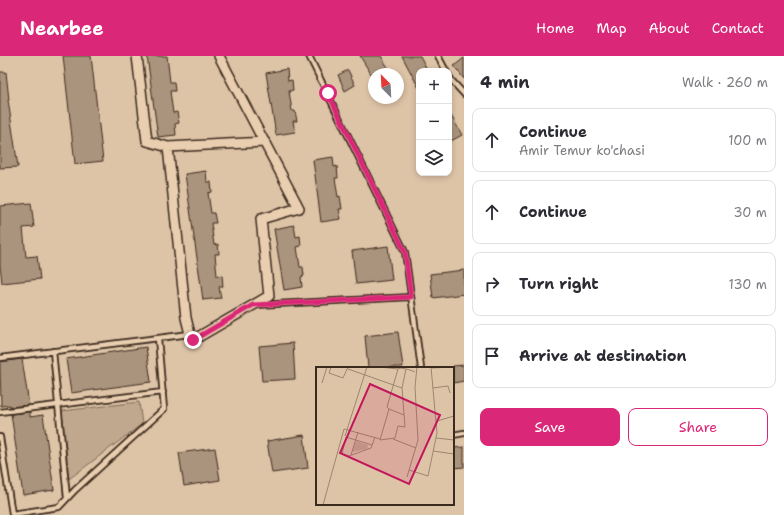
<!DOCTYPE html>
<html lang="en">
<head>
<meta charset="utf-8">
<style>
  :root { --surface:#fff; --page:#f2f2f3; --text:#2b2b33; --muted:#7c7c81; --line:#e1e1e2; --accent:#db2777 }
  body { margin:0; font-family:"Shantell Sans",sans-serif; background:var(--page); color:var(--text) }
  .controls { position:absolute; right:12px; top:12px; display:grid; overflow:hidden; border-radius:8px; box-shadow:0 2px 6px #0003 }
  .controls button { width:36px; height:36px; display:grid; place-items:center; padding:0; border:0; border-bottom:1px solid var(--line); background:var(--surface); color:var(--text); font:20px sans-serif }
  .compass { position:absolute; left:368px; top:12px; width:36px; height:36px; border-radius:50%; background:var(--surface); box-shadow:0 2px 6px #0003; rotate:336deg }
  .stop { position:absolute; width:12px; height:12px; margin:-9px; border:3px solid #db2777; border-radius:50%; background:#fff }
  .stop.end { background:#db2777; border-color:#fff; box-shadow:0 1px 4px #0008 }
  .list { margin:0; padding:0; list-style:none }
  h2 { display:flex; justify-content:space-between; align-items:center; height:52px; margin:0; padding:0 16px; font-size:17px }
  h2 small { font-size:13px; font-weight:400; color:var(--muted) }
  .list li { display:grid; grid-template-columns:26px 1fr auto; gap:12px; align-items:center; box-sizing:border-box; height:64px; margin:0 8px 8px; padding:0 8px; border:1px solid var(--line); border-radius:8px }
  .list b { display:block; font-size:15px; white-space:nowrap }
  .list p { margin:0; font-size:13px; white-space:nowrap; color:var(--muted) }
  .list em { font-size:13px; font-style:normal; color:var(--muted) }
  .actions { display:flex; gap:8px; padding:12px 16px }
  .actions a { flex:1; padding:9px 0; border:1px solid var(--accent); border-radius:8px; text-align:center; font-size:14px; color:var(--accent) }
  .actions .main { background:var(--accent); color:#fff }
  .icon { flex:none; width:22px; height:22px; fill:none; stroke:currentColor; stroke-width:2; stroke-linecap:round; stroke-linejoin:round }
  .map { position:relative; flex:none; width:464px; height:459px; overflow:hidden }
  header { display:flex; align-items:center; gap:24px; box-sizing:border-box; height:56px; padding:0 20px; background:var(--accent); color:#fff }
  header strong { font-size:19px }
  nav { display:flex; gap:22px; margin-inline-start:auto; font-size:14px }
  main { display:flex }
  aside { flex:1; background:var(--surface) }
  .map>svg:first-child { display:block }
  .green { fill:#c0a88e; stroke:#7e6956 }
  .building { fill:#ab947d; stroke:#3b2a1e }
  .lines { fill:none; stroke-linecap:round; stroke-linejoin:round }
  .lane-casing { stroke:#3b2a1e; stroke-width:8 }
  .street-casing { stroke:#3b2a1e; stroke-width:12 }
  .lane { stroke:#e9ceb0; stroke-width:4.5 }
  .street { stroke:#e9ceb0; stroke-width:9 }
  .route { stroke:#db2777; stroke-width:5 }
  .inset-road { fill:none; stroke:#9d8670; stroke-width:1 }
  .view { fill:#c2185b; fill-opacity:0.15; stroke:#c2185b; stroke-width:2 }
  .inset-edge { fill:none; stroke:#3b2a1e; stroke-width:2 }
</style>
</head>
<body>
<header>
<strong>Nearbee</strong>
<nav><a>Home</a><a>Map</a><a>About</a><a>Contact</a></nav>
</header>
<main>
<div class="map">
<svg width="464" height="459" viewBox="0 0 464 459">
  <rect width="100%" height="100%" fill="#dec4a7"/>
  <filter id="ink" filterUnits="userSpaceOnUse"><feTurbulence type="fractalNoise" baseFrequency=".025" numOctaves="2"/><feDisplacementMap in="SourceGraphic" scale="8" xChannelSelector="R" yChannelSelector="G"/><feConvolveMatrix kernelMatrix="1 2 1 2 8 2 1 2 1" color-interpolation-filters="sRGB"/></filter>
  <g filter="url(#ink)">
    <path class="green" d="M139,346l3,22 -73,55 -7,-68z"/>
    <path class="building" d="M63,0h28l12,105 -28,3z
      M147,0h20l3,26h4l1,9h-5l3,22 4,-1 2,11 -4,1 1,11 -18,2z
      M360,0h21l11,18h-21z
      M402,0h18l8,15h-9v17z
      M464,2v21l-10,-13z
      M287,13l1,12 4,-1 1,10 -4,1 3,20h3l2,10h-4l2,11 -19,3 -10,-62z
      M348,14l7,15 -10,6 -7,-16z
      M0,16h6l3,28h-1l10,67 -18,1z
      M449,56l13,23 -13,7z
      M333,101l1,10 3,-1 1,12h-3l3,19 2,-1 2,13h-3l2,10 -20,3 -8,-62z
      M206,115l1,11h4l1,10 -4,1 3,20h3l2,10h-5l3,22 4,-1 1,10h-4l2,22 5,-1 1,11 -4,1 2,11 -18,2 -18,-126z
      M31,147l3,24 -11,1 3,29 11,-1 3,23 -38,4 -2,-18v-59z
      M294,169l2,12 4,-1 1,10 -4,1 3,20h3l1,9 -3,1 1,10 -18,3 -10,-61z
      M388,190l4,34 -36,4 -4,-33z
      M464,214v24l-31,4 -3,-24z
      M398,276l5,35 -35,1 -3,-32z
      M293,287l2,36 -33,2 -3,-35z
      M146,291l5,35 -80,11 -5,-34z
      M22,303l7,46 -19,2v-2l-9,1 -1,-44z
      M464,309v16l-11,2v-17z
      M30,356v5l13,-2 11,75 -31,5 -12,-81z
      M304,379l4,33 -36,5 -5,-32z
      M464,391v20l-11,1v-20z
      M215,392l5,32 -36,6 -5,-33z"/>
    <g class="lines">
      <defs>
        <path id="lane" d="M309,0l96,196 16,116
          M438,0l8,15
          M449,20l3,5 12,13
          M257,249l154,-8
          M53,295l14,147
          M0,302l190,-24
          M0,356l163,-20
          M453,379l11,-2
          M0,381l12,77 47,-7 16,-17 89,-81 -6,-71"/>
        <path id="street" d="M137,0l10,85 21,6 18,171 4,16 3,6 76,-44 -8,-77 38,-11 -80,-152
          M168,91l97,-5"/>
      </defs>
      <use href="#lane" class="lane-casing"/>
      <use href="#street" class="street-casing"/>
      <use href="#lane" class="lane"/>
      <use href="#street" class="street"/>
    </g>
  </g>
  <g class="lines" filter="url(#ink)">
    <path class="route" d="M193,284l60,-35 158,-8 -6,-45 -77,-159"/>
  </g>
  <g transform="translate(316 311)">
    <rect width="138" height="138" fill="#dec4a7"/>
    <path d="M40,74l12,4 -1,4 -15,3z" fill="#c0a88e"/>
    <path class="inset-road" d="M15,0l-2,6 14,5 5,-11M63,0l19,2M116,1l22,-1M32,2l54,19M90,2l-4,19 3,39 -7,-1 -3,12 -15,2 9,-31 -2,-2 11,-38 3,-1 5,1 4,1 5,2M6,16l5,-16M117,21l15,-2 2,7M73,42l15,6M121,54l17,-5M29,69l22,-69M120,71l18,2M77,72l23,9M56,78l-26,-8 -4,17 7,2 22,-8 4,-11M117,84l21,3M35,88l7,-23M93,103l19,6 9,-43 -6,-66M91,110l11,-37 -3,-53 2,-20M7,138l21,-76 36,10"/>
    <path class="view" d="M54,17l70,31 -31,69 -69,-31z"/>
    <rect width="138" height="138" class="inset-edge"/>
  </g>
</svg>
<div class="controls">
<button>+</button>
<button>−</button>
<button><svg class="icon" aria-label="layers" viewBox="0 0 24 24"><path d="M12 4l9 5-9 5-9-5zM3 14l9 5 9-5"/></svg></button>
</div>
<svg class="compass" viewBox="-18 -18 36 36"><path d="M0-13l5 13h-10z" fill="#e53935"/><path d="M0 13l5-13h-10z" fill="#7c7c81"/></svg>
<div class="stop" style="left:328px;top:37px"></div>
<div class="stop end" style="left:193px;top:284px"></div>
</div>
<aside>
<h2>4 min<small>Walk · 260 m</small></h2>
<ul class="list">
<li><svg class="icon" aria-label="ahead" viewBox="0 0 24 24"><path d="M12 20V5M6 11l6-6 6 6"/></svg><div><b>Continue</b><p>Amir Temur ko'chasi</p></div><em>100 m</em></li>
<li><svg class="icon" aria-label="ahead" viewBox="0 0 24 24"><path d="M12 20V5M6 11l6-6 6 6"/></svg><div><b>Continue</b></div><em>30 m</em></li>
<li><svg class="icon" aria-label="right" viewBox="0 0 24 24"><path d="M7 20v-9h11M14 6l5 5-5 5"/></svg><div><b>Turn right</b></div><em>130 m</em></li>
<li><svg class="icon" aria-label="arrive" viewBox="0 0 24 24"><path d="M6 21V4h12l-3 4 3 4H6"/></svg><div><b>Arrive at destination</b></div></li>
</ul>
<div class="actions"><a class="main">Save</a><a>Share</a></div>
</aside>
</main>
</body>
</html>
